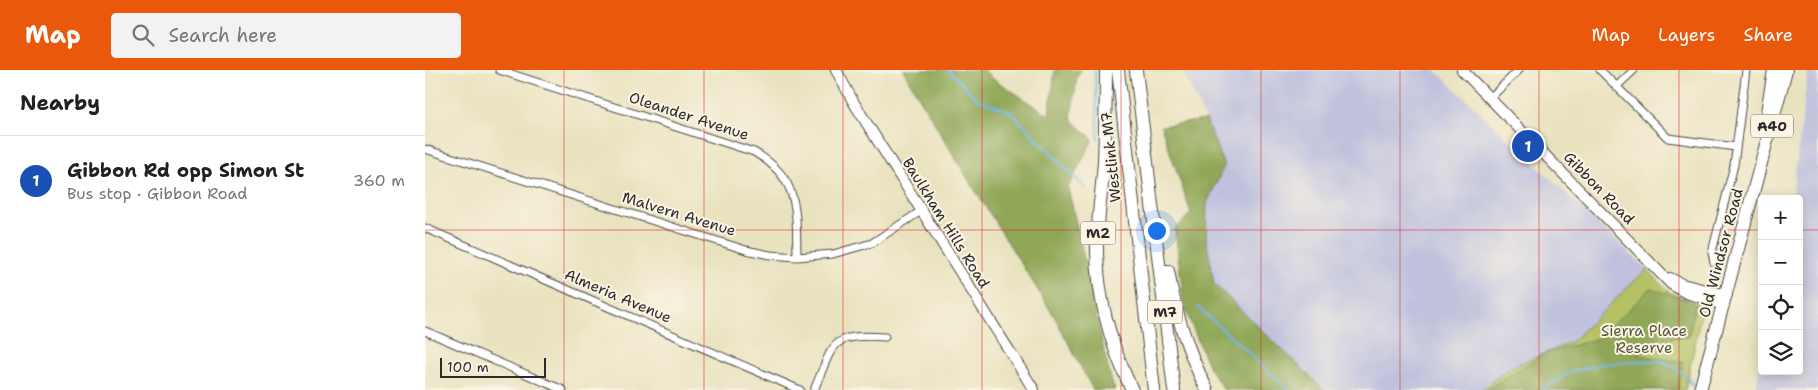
<!DOCTYPE html>
<html lang="en">
<head>
<meta charset="utf-8">
<style>
  :root { --surface:#fff; --page:#f2f2f2; --text:#202124; --muted:#757577; --line:#e0e0e0; --accent:#ea580c }
  body { margin:0; font-family:"Shantell Sans",sans-serif; background:var(--page); color:var(--text) }
  .controls { position:absolute; right:15px; bottom:15px; display:grid; overflow:hidden; border-radius:5px; box-shadow:0 2px 12px #0003 }
  .controls button { width:45px; height:45px; display:grid; place-items:center; padding:0; border:0; border-bottom:1px solid var(--line); background:var(--surface); color:var(--text); font:25px sans-serif }
  .scale { position:absolute; left:15px; bottom:12px; width:106px; box-sizing:border-box; padding-left:5px; border:2px solid #2b2b2b; border-top:0; font-size:14px; line-height:18px; white-space:nowrap; color:#2b2b2b; -webkit-text-stroke:4px #fcf5e5; paint-order:stroke }
  .you { position:absolute; left:731px; top:160px; width:18px; height:18px; margin:-12px; border:4px solid #fff; border-radius:50%; background:#1a73e8; box-shadow:0 0 0 8px #1a73e833 }
  .badge { display:grid; place-items:center; width:32px; height:32px; border-radius:50%; background:var(--accent); color:#fff; font-size:16px; font-weight:700 }
  .pin { position:absolute; translate:-50% -50%; border:2px solid #fff; box-shadow:0 1px 5px #0006 }
  .list { margin:0; padding:0; list-style:none }
  h2 { display:flex; justify-content:space-between; align-items:center; height:65px; margin:0; padding:0 20px; font-size:21px }
  h2 small { font-size:16px; font-weight:400; color:var(--muted) }
  .list li { display:grid; grid-template-columns:32px 1fr auto; gap:15px; align-items:center; box-sizing:border-box; height:90px; padding:0 20px; border-top:1px solid var(--line) }
  .list b { display:block; font-size:19px; white-space:nowrap }
  .list p { margin:0; font-size:16px; white-space:nowrap; color:var(--muted) }
  .list em { font-size:16px; font-style:normal; color:var(--muted) }
  .icon { flex:none; width:28px; height:28px; fill:none; stroke:currentColor; stroke-width:2; stroke-linecap:round; stroke-linejoin:round }
  .map { position:relative; flex:none; width:1393px; height:320px; overflow:hidden }
  header { display:flex; align-items:center; gap:30px; box-sizing:border-box; height:70px; padding:0 25px; background:var(--accent); color:#fff }
  header strong { font-size:24px }
  nav { display:flex; gap:28px; margin-inline-start:auto; font-size:18px }
  .search { width:350px; height:45px; background:var(--page); display:flex; align-items:center; gap:12px; box-sizing:border-box; padding:0 18px; border-radius:5px; color:var(--muted); font-size:19px }
  main { display:flex }
  aside { flex:1; background:var(--surface) }
  .map>svg:first-child { display:block }
  .industrial { fill:#c0c2dd }
  .green { fill:#b5c162; stroke:#707646 }
  .forest { fill:#90a758; stroke:#5e6942 }
  .lines { fill:none; stroke-linecap:round; stroke-linejoin:round }
  .stream { stroke:#6db6e5; stroke-width:2 }
  .street-casing { stroke:#484641; stroke-width:9 }
  .secondary-casing { stroke:#484641; stroke-width:12 }
  .highway-casing { stroke:#484641; stroke-width:14 }
  .street { stroke:#fff; stroke-width:7 }
  .secondary { stroke:#fff; stroke-width:10 }
  .highway { stroke:#fff; stroke-width:12 }
  .grid { fill:none; stroke:#d62828; stroke-width:1; stroke-opacity:0.55 }
  .labels { text-anchor:middle; stroke-width:4; stroke-linejoin:round; paint-order:stroke }
  .shield { fill:#fcf5e5; stroke:#6a6863; stroke-width:1 }
  .shield-label { font-size:14px; font-weight:bold; fill:#2b2b2b }
  .street-label { font-size:15px; fill:#2b2b2b; stroke:#fcf5e5 }
  .park-label { font-size:15px; fill:#54583c; stroke:#fcf5e5 }
</style>
</head>
<body>
<header>
<strong>Map</strong>
<div class="search"><svg class="icon" aria-label="search" viewBox="0 0 24 24"><circle cx="10" cy="10" r="6"/><path d="M15 15l6 6"/></svg>Search here</div>
<nav><a>Map</a><a>Layers</a><a>Share</a></nav>
</header>
<main>
<aside>
<h2>Nearby<small></small></h2>
<ul class="list">
<li><span class="badge" style="background:#1a4fb4">1</span><div><b>Gibbon Rd opp Simon St</b><p>Bus stop · Gibbon Road</p></div><em>360 m</em></li>
</ul>
</aside>
<div class="map">
<svg width="1393" height="320" viewBox="0 0 1393 320">
  <rect width="100%" height="100%" fill="#fcf5e5"/>
  <filter id="ink" filterUnits="userSpaceOnUse"><feTurbulence type="fractalNoise" baseFrequency=".02" numOctaves="2"/><feDisplacementMap in="SourceGraphic" scale="10" xChannelSelector="R" yChannelSelector="G"/><feConvolveMatrix kernelMatrix="1 2 1 2 8 2 1 2 1" color-interpolation-filters="sRGB"/></filter>
  <filter id="wash" filterUnits="userSpaceOnUse"><feTurbulence type="fractalNoise" baseFrequency=".0096" numOctaves="4" result="noise"/><feDisplacementMap in="SourceGraphic" scale="20" xChannelSelector="R" yChannelSelector="G"/><feGaussianBlur stdDeviation="1.12" result="paint"/><feColorMatrix in="noise" values="0 0 0 0 0 0 0 0 0 0 0 0 0 0 0 0 0 1.4 0 .05"/><feComposite in="paint" operator="in"/></filter>
  <g filter="url(#wash)">
    <rect width="100%" height="100%" fill="#e9e2bf"/>
    <path class="industrial" d="M757,0h253l212,199 -76,73 -61,26 -29,22h-157l-110,-106 -8,-46 1,-35 17,-37 -18,-46z
      M1383,0h10v320h-63l7,-34v15h37v-172h-7z"/>
    <path class="green" d="M1222,199l22,23 34,14 -18,84h-204l29,-22 61,-26z"/>
    <path class="forest" d="M478,0h81l8,8 57,37 6,-45h26l-4,7 -6,42 22,20 -25,49c16,65 27,130 44,195l3,7h-22l-39,-74 -94,-150z
      M781,50l18,46 -17,37 -1,35 8,46 110,106h-100l-15,-22 -25,-62 -9,-77 16,-16 -30,-87z
      M1226,218l44,15 -6,34 -31,1 -20,17 45,7 -5,28h-192l58,-36 55,-16z"/>
    <g class="lines">
      <path class="stream" d="M523,0l29,29 34,13 75,77
        M670,0l3,69
        M773,237l91,83
        M1117,320l30,-19 31,-7 58,-4 21,12 13,16"/>
    </g>
  </g>
  <g filter="url(#ink)">
    <g class="lines">
      <defs>
        <path id="street" d="M74,0l255,82c46,26 42,58 43,105
          M1175,0l68,68 68,9
          M1191,17l18,-17
          M1065,28l29,-28
          M0,79l321,101 24,5 27,2 36,-3 39,-11 49,-32
          M0,158l375,162
          M1289,192l-2,-10 22,-87 12,-95
          M0,261l138,59
          M389,320c20,-46 15,-57 71,-53"/>
        <path id="secondary" d="M411,0l18,33 180,287
          M1037,0l209,214 15,9 38,12
          M1245,208l12,6 45,11"/>
        <path id="highway" d="M681,0c0,31 -1,61 -2,92 -2,27 -6,53 -7,80 -1,52 13,102 35,148
          M693,0l36,320
          M711,0l38,320
          M1341,49l8,-49
          M743,201c7,41 20,81 39,119
          M1275,320l86,-320"/>
      </defs>
      <use href="#street" class="street-casing"/>
      <use href="#secondary" class="secondary-casing"/>
      <use href="#highway" class="highway-casing"/>
      <use href="#street" class="street"/>
      <use href="#secondary" class="secondary"/>
      <use href="#highway" class="highway"/>
    </g>
  </g>
  <path class="grid" d="M139,0v320M279,0v320M418,0v320M557,0v320M696,0v320M836,0v320M975,0v320M1114,0v320M1254,0v320M0,160h1337M1374,160h19"/>
  <g class="labels">
    <g class="shield">
      <rect x="1326" y="44.5" width="42" height="23" rx="4"/>
      <rect x="655.5" y="151.5" width="35" height="23" rx="4"/>
      <rect x="722.5" y="230.5" width="35" height="23" rx="4"/>
    </g>
    <g class="shield-label">
      <text x="1347" y="61">A40</text>
      <text x="673" y="168">M2</text>
      <text x="740" y="247">M7</text>
    </g>
    <g class="street-label">
      <text transform="translate(264 46) rotate(18)" y="5">Oleander Avenue</text>
      <text transform="translate(686 87) rotate(-96)" y="5">Westlink M7</text>
      <text transform="translate(1174 118) rotate(46)" y="5">Gibbon Road</text>
      <text transform="translate(254 144) rotate(17)" y="5">Malvern Avenue</text>
      <text transform="translate(521 153) rotate(58)" y="5">Baulkham Hills Road</text>
      <text transform="translate(1296 183) rotate(-75)" y="5">Old Windsor Road</text>
      <text transform="translate(193 226) rotate(23)" y="5">Almeria Avenue</text>
    </g>
    <g class="park-label">
      <text x="1219" y="266">Sierra Place<tspan x="1219" dy="17">Reserve</tspan></text>
    </g>
  </g>
</svg>
<div class="controls">
<button>+</button>
<button>−</button>
<button><svg class="icon" aria-label="locate" viewBox="0 0 24 24"><circle cx="12" cy="12" r="6"/><path d="M12 2v4M12 18v4M2 12h4M18 12h4"/></svg></button>
<button><svg class="icon" aria-label="layers" viewBox="0 0 24 24"><path d="M12 4l9 5-9 5-9-5zM3 14l9 5 9-5"/></svg></button>
</div>
<div class="scale">100 m</div>
<div class="you"></div>
<div class="pin badge" style="left:1103px;top:76px;background:#1a4fb4">1</div>
</div>
</main>
</body>
</html>
